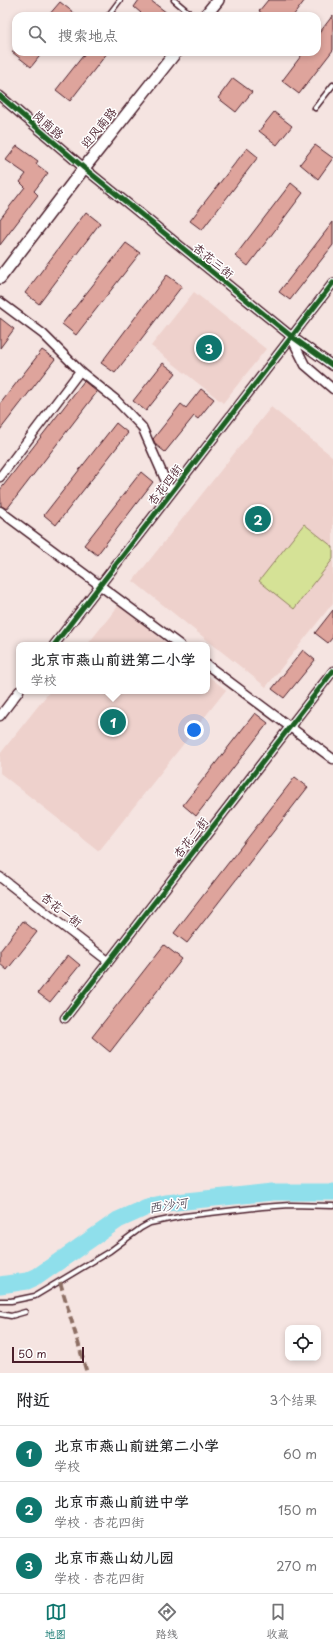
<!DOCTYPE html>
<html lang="zh">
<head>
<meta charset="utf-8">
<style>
  :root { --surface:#fff; --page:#f2f2f2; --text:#202124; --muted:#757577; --line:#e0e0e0; --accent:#0f766e }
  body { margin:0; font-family:"Playpen Sans","LXGW WenKai TC",sans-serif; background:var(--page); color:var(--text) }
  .controls { position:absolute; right:12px; bottom:12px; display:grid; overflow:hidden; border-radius:8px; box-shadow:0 2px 6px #0003 }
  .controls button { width:36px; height:36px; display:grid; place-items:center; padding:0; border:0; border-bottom:1px solid var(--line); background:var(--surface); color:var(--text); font:20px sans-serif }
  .scale { position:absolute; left:12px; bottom:10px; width:72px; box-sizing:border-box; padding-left:4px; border:2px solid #4a1f2b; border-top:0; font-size:11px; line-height:14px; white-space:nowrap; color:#4a1f2b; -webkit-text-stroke:3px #fff; paint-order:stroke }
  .you { position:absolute; left:194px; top:730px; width:14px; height:14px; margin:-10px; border:3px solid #fff; border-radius:50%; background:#1a73e8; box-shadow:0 0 0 6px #1a73e833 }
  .badge { display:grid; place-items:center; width:26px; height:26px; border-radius:50%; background:var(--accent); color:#fff; font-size:13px; font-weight:700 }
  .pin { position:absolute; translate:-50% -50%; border:2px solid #fff; box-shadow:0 1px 4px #0006 }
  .popup { position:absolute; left:16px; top:642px; width:194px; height:52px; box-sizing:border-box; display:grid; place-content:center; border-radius:8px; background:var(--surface); filter:drop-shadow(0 1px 3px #0005); font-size:13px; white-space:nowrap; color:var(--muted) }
  .popup b { font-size:15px; color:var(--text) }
  .popup::after { content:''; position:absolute; left:50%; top:100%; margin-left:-8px; border:8px solid transparent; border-top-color:var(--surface) }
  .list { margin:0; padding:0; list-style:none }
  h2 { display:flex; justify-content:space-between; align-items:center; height:52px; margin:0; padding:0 16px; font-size:17px }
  h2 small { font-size:13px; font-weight:400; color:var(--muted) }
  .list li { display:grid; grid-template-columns:26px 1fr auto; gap:12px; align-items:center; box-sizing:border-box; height:56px; padding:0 16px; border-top:1px solid var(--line) }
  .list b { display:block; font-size:15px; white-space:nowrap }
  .list p { margin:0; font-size:13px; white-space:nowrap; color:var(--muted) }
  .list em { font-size:13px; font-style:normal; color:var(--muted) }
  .icon { flex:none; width:22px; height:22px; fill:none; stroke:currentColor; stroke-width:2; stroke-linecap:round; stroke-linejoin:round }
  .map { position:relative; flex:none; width:333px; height:1373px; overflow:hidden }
  .search { position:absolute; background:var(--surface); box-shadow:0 2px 6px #0003; left:12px; right:12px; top:12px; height:44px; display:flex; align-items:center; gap:10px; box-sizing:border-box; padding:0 14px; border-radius:12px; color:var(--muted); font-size:15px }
  .sheet { height:220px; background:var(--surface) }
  nav { display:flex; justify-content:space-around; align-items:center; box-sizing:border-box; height:56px; border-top:1px solid var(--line); background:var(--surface); font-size:11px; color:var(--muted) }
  nav a { display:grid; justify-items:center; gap:2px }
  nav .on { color:var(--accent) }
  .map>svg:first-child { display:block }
  .built { fill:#eed1cc }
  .green { fill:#d5e296; stroke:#908060 }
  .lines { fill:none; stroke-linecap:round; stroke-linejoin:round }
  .river { stroke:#8fdfeb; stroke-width:17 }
  .building { fill:#dea49c; stroke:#4a1f2b }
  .lane-casing { stroke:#4a1f2b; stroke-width:7 }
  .street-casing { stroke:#4a1f2b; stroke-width:11 }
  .secondary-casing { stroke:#4a1f2b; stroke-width:14 }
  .lane { stroke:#fff; stroke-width:4 }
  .street { stroke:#fff; stroke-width:8 }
  .secondary { stroke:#fff; stroke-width:11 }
  .quiet { stroke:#8d6e63; stroke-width:4; stroke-dasharray:8 4; stroke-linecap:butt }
  .cycleway-casing { stroke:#fff; stroke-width:8 }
  .cycleway { stroke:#1b5e20; stroke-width:5 }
  .labels { text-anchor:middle; stroke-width:3; stroke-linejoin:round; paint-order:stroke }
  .street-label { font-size:12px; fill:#4a1f2b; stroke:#fff }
  .water-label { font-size:13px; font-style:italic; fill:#5f5965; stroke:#fff }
</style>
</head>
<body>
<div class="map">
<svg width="333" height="1373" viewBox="0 0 333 1373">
  <rect width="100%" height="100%" fill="#f5e4e1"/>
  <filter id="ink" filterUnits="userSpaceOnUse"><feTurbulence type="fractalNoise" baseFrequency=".025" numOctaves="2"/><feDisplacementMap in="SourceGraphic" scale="8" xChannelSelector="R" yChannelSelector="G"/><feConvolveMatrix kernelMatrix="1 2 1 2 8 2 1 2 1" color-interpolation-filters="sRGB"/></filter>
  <g filter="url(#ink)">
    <path class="built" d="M194,292l72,57 -43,54 -72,-57z
      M271,407l62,50v146l-67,84 -133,-106z
      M119,605l50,40h-82z
      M207,675l19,15 -127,161 -99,-78v-19l50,-63h157z"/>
    <path class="green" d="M304,524l29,23v12l-39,50 -35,-28z"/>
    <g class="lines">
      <path class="river" d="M0,1285l27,-4 11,-5 80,-56 29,-13 19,-4 107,-11h60"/>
    </g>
    <path class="building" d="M139,0h11l21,16h-33l3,-3 -7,-6z
      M268,0h37l-12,16h-27l-7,-5z
      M60,2l18,14h-30z
      M333,15v35l-34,44 -17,-13 22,-29h13v-16z
      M12,52h31l-12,15z
      M86,52h22l-38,49 -14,-11z
      M233,78l19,14 -16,20 -18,-14z
      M274,112l18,14 -15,19 -18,-14z
      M315,145l18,13 -15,21 -18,-15z
      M17,146l21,15 -2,3 12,9 -14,18 4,4 -38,50v-26l25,-32 -5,-5 6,-8 -20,-14z
      M247,148l11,9 -56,73 -12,-9z
      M291,183l12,10 -55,73 -13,-10z
      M86,212l14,11 -61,81 -14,-11z
      M333,222v23l-43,55 -11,-8z
      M126,243l14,10 -64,82 -14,-11z
      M167,275l15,11 -67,87 -14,-10z
      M0,318l14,11 -14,19z
      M42,350l13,9 -55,71v-26z
      M163,363l13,10 -30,38 -13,-10z
      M84,381l13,11 -90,117 -6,-3 -1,-16z
      M201,389l13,10 -16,20 -4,-3 -29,36 -9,-7 -3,-6 28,-35 5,4z
      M116,423l12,10 -72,92 -12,-10z
      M141,472l12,10 -56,73 -13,-10z
      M333,610v27l-5,6 -13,-10z
      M303,650l12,10 -31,38 -12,-9z
      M255,713l13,10 -72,93 -13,-11z
      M295,777l13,10 -121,156 -13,-10z
      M23,921l14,11 -30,38 -7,-6v-13z
      M164,945l18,14 -72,93 -18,-15z
      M68,955l12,10 -30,37 -12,-9z"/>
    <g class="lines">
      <defs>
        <path id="lane" d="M174,0l19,16
          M108,16l12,-16
          M315,108l18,-23
          M0,1301h11l24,-5 75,-45 31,-23 9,-5 34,-7 78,-9 28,-2 43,1
          M0,1314l11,2 14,-4"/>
        <path id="street" d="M0,96l84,72 207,168 42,30
          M0,302l43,32 37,37 35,28 27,28 29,66
          M291,337l14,28 28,24
          M0,477l80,-106
          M0,511l180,134
          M54,645l279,-362
          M207,665l126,94
          M0,716l19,-25
          M0,877l108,84
          M65,1018l268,-347"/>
        <path id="secondary" d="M205,16l13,-16
          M0,278l84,-110 92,-116"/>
      </defs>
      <use href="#lane" class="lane-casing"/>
      <use href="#street" class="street-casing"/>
      <use href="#secondary" class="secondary-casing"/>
      <use href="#lane" class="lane"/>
      <use href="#street" class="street"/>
      <use href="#secondary" class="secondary"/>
      <path class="quiet" d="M60,1282l27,91"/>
      <defs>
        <path id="cycleway" d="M0,96l84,72 207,168 42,30
          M54,645l279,-362
          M65,1018l268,-347"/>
      </defs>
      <use href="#cycleway" class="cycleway-casing"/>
      <use href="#cycleway" class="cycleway"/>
    </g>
  </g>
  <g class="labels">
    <g class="street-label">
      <text transform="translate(48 125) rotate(41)" y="4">岗南路</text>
      <text transform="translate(99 128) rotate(-51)" y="4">迎风南路</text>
      <text transform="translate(213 261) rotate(39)" y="4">杏花三街</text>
      <text transform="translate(165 485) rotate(-52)" y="4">杏花四街</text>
      <text transform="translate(191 838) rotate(-52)" y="4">杏花二街</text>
      <text transform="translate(61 910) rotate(38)" y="4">杏花一街</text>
    </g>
    <g class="water-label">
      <text transform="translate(168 1205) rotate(-9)" y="5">西沙河</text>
    </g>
  </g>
</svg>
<div class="controls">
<button><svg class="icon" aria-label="locate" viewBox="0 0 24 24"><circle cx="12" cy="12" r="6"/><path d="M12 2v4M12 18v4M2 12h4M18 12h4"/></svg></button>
</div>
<div class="scale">50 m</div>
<div class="you"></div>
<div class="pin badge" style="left:113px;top:722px">1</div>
<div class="popup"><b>北京市燕山前进第二小学</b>学校</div>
<div class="pin badge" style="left:258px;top:519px">2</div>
<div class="pin badge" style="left:209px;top:348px">3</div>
<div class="search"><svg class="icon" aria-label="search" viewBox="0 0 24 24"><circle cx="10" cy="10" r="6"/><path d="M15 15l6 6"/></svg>搜索地点</div>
</div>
<section class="sheet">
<h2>附近<small>3个结果</small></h2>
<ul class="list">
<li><span class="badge">1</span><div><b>北京市燕山前进第二小学</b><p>学校</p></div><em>60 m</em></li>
<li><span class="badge">2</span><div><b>北京市燕山前进中学</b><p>学校 · 杏花四街</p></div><em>150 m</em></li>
<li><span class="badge">3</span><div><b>北京市燕山幼儿园</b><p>学校 · 杏花四街</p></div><em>270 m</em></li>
</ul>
</section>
<nav>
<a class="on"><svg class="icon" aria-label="map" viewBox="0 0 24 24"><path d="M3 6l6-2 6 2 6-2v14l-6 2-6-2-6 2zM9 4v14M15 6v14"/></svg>地图</a>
<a><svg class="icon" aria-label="directions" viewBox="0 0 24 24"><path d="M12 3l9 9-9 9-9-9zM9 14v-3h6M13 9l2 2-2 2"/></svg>路线</a>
<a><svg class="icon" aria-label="saved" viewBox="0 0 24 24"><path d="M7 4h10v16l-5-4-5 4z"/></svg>收藏</a>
</nav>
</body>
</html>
